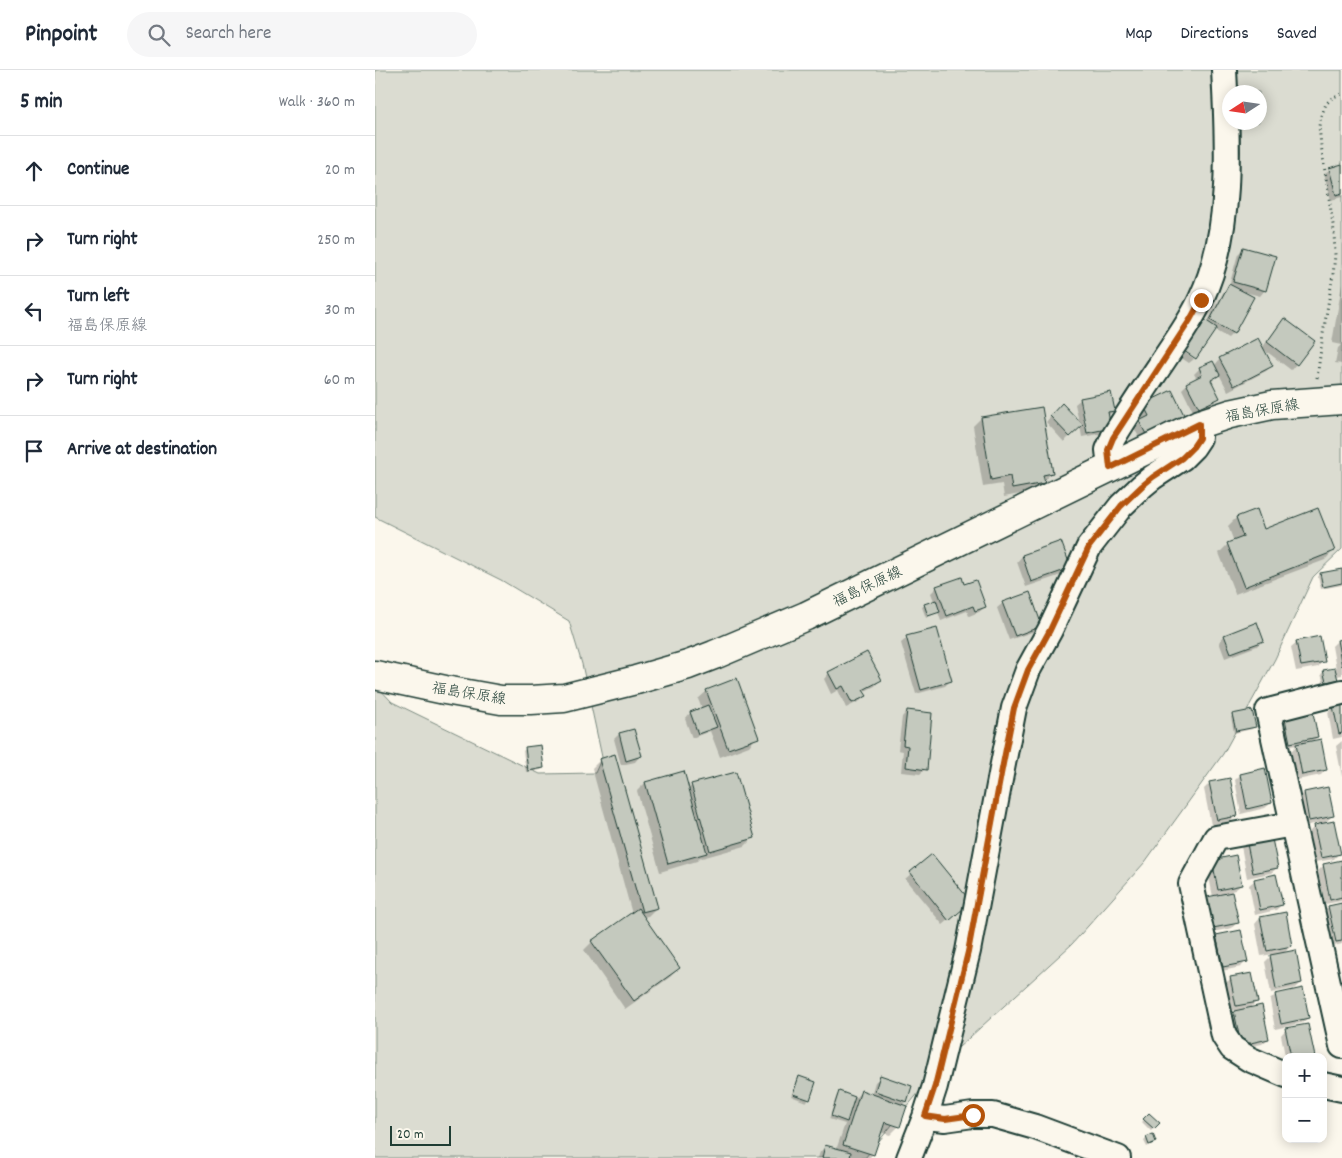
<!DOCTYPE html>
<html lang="en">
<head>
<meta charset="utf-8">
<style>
  :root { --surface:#fff; --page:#f6f6f7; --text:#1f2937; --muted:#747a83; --line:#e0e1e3 }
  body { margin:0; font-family:Dekko,"Klee One",sans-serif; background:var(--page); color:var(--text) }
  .controls { position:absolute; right:15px; bottom:15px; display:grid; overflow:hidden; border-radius:10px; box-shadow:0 2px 12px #0003 }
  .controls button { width:45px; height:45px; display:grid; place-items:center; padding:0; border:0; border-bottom:1px solid var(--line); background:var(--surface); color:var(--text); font:25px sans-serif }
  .compass { position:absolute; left:847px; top:15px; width:45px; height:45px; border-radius:50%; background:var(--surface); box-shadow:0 2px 12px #0003; rotate:258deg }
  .scale { position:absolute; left:15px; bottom:12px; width:61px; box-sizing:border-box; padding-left:5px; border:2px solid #1f3d34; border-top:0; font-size:14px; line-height:18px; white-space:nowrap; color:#1f3d34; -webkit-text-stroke:4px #fbf7ec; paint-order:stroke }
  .stop { position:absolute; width:15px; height:15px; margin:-11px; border:4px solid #b45309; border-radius:50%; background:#fff }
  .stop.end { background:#b45309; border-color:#fff; box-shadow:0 1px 5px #0008 }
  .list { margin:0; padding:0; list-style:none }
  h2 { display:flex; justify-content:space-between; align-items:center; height:65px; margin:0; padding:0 20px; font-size:21px }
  h2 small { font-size:16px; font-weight:400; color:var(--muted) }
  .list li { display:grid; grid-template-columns:32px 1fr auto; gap:15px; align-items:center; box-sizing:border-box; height:70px; padding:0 20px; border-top:1px solid var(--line) }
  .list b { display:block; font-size:19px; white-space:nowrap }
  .list p { margin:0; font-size:16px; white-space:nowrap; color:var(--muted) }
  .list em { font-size:16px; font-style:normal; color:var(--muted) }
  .icon { flex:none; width:28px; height:28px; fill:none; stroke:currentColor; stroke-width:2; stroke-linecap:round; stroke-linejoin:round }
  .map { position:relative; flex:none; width:967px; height:1088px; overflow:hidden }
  header { display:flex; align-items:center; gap:30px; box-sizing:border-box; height:70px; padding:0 25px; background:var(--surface); border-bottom:1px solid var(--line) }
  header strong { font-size:24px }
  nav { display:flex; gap:28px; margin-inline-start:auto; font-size:18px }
  .search { width:350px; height:45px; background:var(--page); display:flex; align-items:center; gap:12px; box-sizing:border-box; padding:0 18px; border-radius:28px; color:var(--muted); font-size:19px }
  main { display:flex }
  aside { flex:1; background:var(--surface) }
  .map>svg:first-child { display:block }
  .green { fill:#dbdcd1; stroke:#7d8c82; fill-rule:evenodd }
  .shadow { fill:#0003 }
  .building { fill:#c4c9be; stroke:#1f3d34 }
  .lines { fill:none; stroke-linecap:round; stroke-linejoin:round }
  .minor-casing { stroke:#1f3d34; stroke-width:28 }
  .major-casing { stroke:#1f3d34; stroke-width:31 }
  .path { stroke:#1f3d34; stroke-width:3; stroke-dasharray:1 4; stroke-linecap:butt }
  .minor { stroke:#fbf7ec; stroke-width:24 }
  .major { stroke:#fbf7ec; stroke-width:28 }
  .route { stroke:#b45309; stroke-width:6 }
  .labels { text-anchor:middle; stroke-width:4; stroke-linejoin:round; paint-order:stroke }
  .street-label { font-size:15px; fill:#1f3d34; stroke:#fbf7ec }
</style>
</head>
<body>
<header>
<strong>Pinpoint</strong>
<div class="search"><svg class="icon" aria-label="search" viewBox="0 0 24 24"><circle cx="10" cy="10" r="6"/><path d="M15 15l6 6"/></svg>Search here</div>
<nav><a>Map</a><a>Directions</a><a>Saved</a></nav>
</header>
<main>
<aside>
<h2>5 min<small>Walk · 360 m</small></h2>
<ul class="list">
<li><svg class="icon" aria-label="ahead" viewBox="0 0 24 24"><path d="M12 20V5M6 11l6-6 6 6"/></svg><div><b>Continue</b></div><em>20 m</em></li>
<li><svg class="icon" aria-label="right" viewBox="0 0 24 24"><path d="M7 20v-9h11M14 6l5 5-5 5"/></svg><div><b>Turn right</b></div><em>250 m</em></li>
<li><svg class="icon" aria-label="left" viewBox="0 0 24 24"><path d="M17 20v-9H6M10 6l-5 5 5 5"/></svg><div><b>Turn left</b><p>福島保原線</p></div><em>30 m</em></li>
<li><svg class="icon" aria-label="right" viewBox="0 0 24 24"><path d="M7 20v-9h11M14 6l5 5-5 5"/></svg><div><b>Turn right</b></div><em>60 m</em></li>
<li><svg class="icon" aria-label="arrive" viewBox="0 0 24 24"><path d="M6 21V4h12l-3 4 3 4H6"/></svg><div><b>Arrive at destination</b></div></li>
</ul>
</aside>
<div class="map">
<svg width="967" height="1088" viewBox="0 0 967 1088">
  <rect width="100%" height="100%" fill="#fbf7ec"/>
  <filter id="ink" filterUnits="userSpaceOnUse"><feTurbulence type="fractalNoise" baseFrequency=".02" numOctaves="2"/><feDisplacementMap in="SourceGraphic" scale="10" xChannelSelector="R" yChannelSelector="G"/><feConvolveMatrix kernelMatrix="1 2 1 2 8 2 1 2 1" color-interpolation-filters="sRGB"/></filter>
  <g filter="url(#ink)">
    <path class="green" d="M0,0h967v479l-29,28 -38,82 -52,95 -78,108 -73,82 -125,114 -82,100h-490v-474l17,18 148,72 55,-1 7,-16 -20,-93 -13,-43 -68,-41 -126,-63zM854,22h30v30h-30z"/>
    <path class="shadow" d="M967,95v32l-11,3 -7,-26 6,-5z
      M869,178l21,42 -5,6 -19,-5 -8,42 -5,5 -14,-8 -7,-7 17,-32 5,-5 9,-32z
      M967,214v80l-7,-1 3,-15 3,-3 -9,-2z
      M904,255l34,16 -17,23 -5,6 -29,-22 9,18 -5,5 -38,20 -9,-17 -8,8 8,16 -6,5 -19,10 -12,-24 5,-5 10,-5 -3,-5 6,-6 12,-6 2,4 6,-7 42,-11z
      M805,279l14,10 -5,4 -12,-8z
      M706,329l32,12 -6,6 -3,16 -22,4 -2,-11 -16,16 -18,-20 16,-17 17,17 -4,-18z
      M769,335l40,11 -43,25 -7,-13 9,-7 -5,-10z
      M606,348l71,54 -17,19 -31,6 -2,-13 -19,3 -10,-61z
      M861,448l27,12 70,21 -8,9 -90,34 -16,-41 9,-9 6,-2 -6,-16z
      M647,486l47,12 -5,6 -38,13 -9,-25z
      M967,500v15l-21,4 -3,-12 2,-3z
      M589,516l21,21 -6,5 -10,4 -2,-5 -26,10 -3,-9 -12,6 -4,-11 3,-2 9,-4 -3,-8 6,-6z
      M628,533l38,23 -6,5 -26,9 -12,-32z
      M881,554l6,16 -5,6 -32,12 -6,-16 5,-6z
      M532,568l43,43 -5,5 -29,8 -15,-51z
      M967,570v35l-6,1v4l-2,2 -10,2 -3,-10 3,-2 12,-3 -4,-23 5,-5z
      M922,572l26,19 -5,6 -22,4 -5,-24z
      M454,603l51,7 -5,6 -12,6 2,4 -5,5 -14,7 -8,-18 -7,4 -7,-15z
      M332,621l50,46 -8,9 -29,11 -10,-26 -18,7 -7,-19 5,-6 12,-4 -4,-10z
      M967,635v32l-9,2 -5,-27 6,-5z
      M532,641l18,58 -5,5 -19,-2 2,-21 -5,-1 4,-33z
      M858,645l21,12 -2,2 -18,4 -3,-16z
      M909,645l33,22 -6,6 15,26 -5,6 -24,5 -6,-29 6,-6 -12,2 -6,-27z
      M244,664l21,22 -5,6 -14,3 -7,-26z
      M967,671v36l-6,-31z
      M165,676l3,22 -2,2 -15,2 -3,-21 2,-2z
      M225,690l57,147 -9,9 -5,1 36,51 -9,9 -45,32 -41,-59 8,-8 40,-28 -40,-146z
      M865,705l31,28 -6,5 -24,6 -6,-34z
      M270,713l43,7 4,-5 61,53 -8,8 -43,12 -1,-1 -4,4 -37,11 -23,-81z
      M835,713l26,32 -5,6 -20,4 -7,-36z
      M952,719l5,27 -8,8 15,29 -5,6 -19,3 -6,-30 9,-9 -14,3 -5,-27 5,-6z
      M871,770l31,28 -6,5 -24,5 -6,-32z
      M557,786l32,51 -21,18 -38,-46z
      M838,791l28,24 -6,5 -4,1 6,31 -5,6 -24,5 -6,-29 6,-6 5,-1 -6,-30z
      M967,791v40l-17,3 -7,-33 6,-6z
      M880,810l26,25 -5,5 -21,5 -6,-30z
      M967,834v40l-12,3 -7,-35 6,-5z
      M885,848l31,28 -8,8 18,29 -5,5 -25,5 -6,-31 8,-8 -12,2 -6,-32z
      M842,866l29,25 -5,6 -24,5 -6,-30z
      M855,909l27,22 -8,8 19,30 -6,5 -26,5 -6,-32 7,-7 -7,1 -5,-27z
      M900,925l33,23 -6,5 -27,6 -5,-29z
      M911,959l28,28h-28v4l-5,-26z
      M424,1007l10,22 -3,3 -15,-6 6,-16z
      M506,1007l25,24 -4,4 3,1 -7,21 -8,8 -10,-3 -7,22 -4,4h-51l2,-6 5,-5 11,3 9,-26 -16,-5 8,-24 3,-3 15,6 7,-7 9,4 4,-13z
      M774,1045l9,8 -7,8 -9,-9z
      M772,1068l8,4 -8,5 -3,-6z"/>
    <path class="building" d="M967,94v29l-6,2 -7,-27z
      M868,177l33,9 -10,35 -33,-9z
      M854,214l25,13 -20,37 -24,-14z
      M827,248l15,10 -21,31 -15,-10z
      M909,248l31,23 -18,24 -30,-23z
      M883,268l15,28 -39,20 -15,-28z
      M838,291l7,14 -9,5 9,18 -21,10 -13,-25 16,-8 -3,-8z
      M797,320l13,27 -38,19 -8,-15 10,-5 -6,-12z
      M736,322l4,19 -7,1 3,16 -24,5 -7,-35z
      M687,333l21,22 -13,12 -20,-21z
      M667,337l11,66 -10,2 2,8 -33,6 -2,-13 -19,4 -10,-63z
      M943,438l17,43 -91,36 -17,-44 16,-6 -7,-20 21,-8 7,20z
      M686,471l10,27 -40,14 -9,-27z
      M967,499v14l-19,4 -3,-14z
      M587,507l2,7 12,-4 10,27 -11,4 -2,-5 -26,10 -11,-30z
      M655,522l12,34 -27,10 -13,-34z
      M561,530l4,12 -12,4 -4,-12z
      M882,552l7,19 -33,12 -7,-18z
      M562,558l15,53 -31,9 -15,-54z
      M945,566l5,26 -24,4 -5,-25z
      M967,569v27l-5,-26z
      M492,582l15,28 -19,10 4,6 -15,7 -9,-17 -6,3 -9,-17z
      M960,598l3,12 -12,2 -3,-12z
      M362,608l22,60 -31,11 -22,-59z
      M967,634v29l-3,1 -6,-28z
      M333,635l9,22 -19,7 -8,-22z
      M937,638l6,29 -28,6 -6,-29z
      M532,640l25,3 -5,57 -21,-3 2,-21 -5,-1z
      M877,640l4,17 -20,4 -4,-17z
      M259,659l8,27 -16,5 -7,-28z
      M946,669l6,31 -25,5 -6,-31z
      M166,675l3,23 -16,3 -3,-24z
      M240,684l43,154 -16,4 -43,-153z
      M890,698l7,35 -25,6 -7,-35z
      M309,701l23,82 -39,11 -23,-82z
      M361,702l19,66 -45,13 -19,-67z
      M855,708l8,38 -21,4 -8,-38z
      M953,717l6,29 -25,5 -5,-29z
      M959,751l7,33 -20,4 -7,-33z
      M896,764l7,34 -25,5 -7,-34z
      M557,784l39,48 -22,19 -39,-49z
      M861,785l6,30 -24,5 -6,-30z
      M967,790v37l-12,3 -7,-36z
      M901,804l7,31 -23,5 -6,-31z
      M857,822l7,31 -26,5 -6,-31z
      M967,833v38l-6,1 -8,-36z
      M263,838l42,60 -46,33 -43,-60z
      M911,842l6,34 -25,5 -7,-34z
      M866,860l7,32 -25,5 -7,-32z
      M921,880l6,33 -26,6 -6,-34z
      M877,903l6,29 -22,4 -6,-29z
      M928,918l6,30 -28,6 -6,-30z
      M887,935l7,34 -28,6 -7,-34z
      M933,954l7,33h-24l-6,-29z
      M505,1005l32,11 -5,16 -32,-11z
      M424,1006l17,6 -6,18 -17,-6z
      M486,1020l46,16 -7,21 -15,-5 -11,33 -31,-10z
      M464,1021l16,6 -8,25 -16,-6z
      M774,1043l11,10 -6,6 -11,-10z
      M778,1064l3,8 -7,3 -3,-8z
      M450,1075l26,7 -1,6h-28z"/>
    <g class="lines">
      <defs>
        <path id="minor" d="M735,398l-2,-18 5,-12c17,-28 36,-56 54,-83 12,-18 25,-36 34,-56 32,-68 27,-155 23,-229
          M967,622l-74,19 74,335
          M911,1005l-37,-16 -17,-11 -8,-12 -33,-152 25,-46 77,-14
          M948,1015l19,4
          M550,1047l20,2 28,-4h20l42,12 83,31
          M534,1088l16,-41 10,-31 33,-135 34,-182 12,-61 14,-38 22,-40 39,-83 32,-41 21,-20 11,-9 29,-19 11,-11 6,-9v-14"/>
        <path id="major" d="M0,605l70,15 56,10h30l33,-2 72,-18 52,-15 26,-10 92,-39 393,-192 31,-10 42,-9 70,-5"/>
      </defs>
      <use href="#minor" class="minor-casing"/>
      <use href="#major" class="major-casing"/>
      <path class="path" d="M942,308l6,-44 10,-59 2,-20 -1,-24 -13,-86 -2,-19 2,-10 5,-12 7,-7 9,-3"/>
      <use href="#minor" class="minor"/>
      <use href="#major" class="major"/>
    </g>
  </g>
  <g class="lines" filter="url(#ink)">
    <path class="route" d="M598,1045l-28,4 -20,-3 10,-30 33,-134 34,-183 12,-61 14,-38 22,-40 39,-83 32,-41 21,-20 11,-9 29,-19 11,-11 6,-9v-14l-89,44 -2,-18 5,-12 77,-118 11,-20"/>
  </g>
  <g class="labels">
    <g class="street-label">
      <text transform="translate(887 340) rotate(-10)" y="5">福島保原線</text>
      <text transform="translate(492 516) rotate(-26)" y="5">福島保原線</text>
      <text transform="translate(94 623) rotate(9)" y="5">福島保原線</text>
    </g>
  </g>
</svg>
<div class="controls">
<button>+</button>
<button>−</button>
</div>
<svg class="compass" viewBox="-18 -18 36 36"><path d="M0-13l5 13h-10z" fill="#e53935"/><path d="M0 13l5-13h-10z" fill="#747a83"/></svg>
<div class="scale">20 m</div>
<div class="stop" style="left:598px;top:1045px"></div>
<div class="stop end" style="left:826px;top:230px"></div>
</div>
</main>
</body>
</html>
